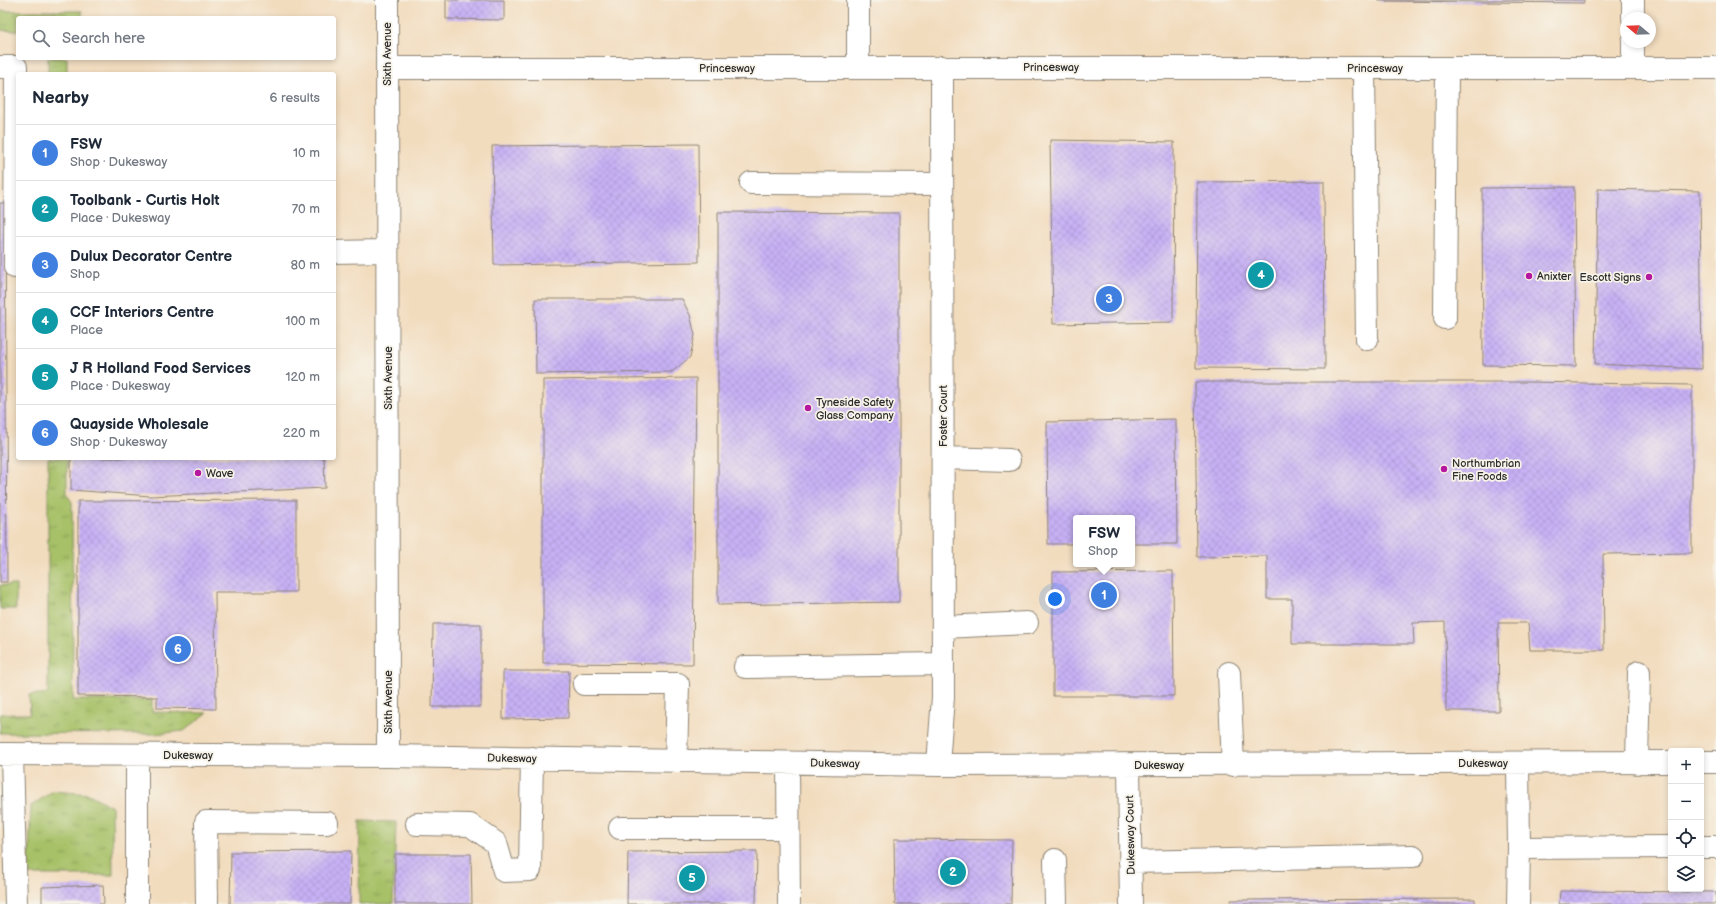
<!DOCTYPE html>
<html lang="en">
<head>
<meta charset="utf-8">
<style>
  :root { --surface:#fff; --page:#f6f6f7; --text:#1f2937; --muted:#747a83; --line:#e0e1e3; --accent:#b5179e }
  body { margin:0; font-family:"Balsamiq Sans",sans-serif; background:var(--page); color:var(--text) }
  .controls { position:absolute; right:12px; bottom:12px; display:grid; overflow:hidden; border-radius:4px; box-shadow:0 2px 6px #0003 }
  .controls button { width:36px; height:36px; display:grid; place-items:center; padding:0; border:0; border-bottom:1px solid var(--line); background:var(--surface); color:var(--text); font:20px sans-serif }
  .compass { position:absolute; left:1620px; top:12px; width:36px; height:36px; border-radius:50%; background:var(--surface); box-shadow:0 2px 6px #0003; rotate:289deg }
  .you { position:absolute; left:1055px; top:599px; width:14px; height:14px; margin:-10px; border:3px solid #fff; border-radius:50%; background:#1a73e8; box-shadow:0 0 0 6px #1a73e833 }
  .badge { display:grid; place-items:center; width:26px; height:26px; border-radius:50%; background:var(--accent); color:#fff; font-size:13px; font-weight:700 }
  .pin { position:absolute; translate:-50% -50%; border:2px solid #fff; box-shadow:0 1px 4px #0006 }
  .popup { position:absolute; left:1073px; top:515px; width:62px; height:52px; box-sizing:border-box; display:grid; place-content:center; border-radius:4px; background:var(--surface); filter:drop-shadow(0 1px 3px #0005); font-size:13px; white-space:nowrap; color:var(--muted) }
  .popup b { font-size:15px; color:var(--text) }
  .popup::after { content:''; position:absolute; left:50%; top:100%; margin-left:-8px; border:8px solid transparent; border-top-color:var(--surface) }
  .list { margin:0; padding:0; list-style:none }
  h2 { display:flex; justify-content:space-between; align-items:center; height:52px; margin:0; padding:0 16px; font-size:17px }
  h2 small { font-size:13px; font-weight:400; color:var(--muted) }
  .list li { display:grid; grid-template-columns:26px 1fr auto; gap:12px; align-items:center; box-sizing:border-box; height:56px; padding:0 16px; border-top:1px solid var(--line) }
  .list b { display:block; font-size:15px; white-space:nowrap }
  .list p { margin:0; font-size:13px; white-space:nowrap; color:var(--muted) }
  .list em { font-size:13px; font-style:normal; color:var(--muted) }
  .icon { flex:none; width:22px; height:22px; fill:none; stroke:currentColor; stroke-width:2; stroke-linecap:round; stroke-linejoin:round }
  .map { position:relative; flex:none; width:1716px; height:904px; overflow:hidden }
  .search { position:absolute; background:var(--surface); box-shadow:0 2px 6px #0003; left:16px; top:16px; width:320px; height:44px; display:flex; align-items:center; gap:10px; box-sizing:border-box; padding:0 14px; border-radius:4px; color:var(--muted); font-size:15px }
  .panel { position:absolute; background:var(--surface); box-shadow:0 2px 6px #0003; left:16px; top:72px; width:320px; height:388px; border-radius:4px }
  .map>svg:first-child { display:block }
  .grass { fill:url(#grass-tufts); stroke:#697649 }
  .building { fill:url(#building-cross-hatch) }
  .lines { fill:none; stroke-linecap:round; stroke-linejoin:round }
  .minor-casing { stroke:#8e8474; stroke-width:24 }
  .minor { stroke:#fff; stroke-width:22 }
  .poi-dot { fill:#b5179e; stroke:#f7f3e8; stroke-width:1.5 }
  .labels { text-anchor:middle; stroke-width:3.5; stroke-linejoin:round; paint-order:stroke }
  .street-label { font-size:11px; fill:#2b2b2b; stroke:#f7f3e8 }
  .poi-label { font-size:11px; fill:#2b2b2b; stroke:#f7f3e8; text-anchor:start }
</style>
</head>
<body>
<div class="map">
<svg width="1716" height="904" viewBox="0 0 1716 904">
  <defs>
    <pattern id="grass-tufts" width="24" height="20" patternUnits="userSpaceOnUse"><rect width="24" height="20" fill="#a7c167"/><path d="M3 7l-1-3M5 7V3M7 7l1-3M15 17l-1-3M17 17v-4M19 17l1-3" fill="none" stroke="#889d55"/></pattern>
    <pattern id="building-cross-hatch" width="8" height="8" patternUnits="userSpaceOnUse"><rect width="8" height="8" fill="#c7b1f5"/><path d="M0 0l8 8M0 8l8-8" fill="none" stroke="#ab98d2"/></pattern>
  </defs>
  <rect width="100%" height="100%" fill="#f7f3e8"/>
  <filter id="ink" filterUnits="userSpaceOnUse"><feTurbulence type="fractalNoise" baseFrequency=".025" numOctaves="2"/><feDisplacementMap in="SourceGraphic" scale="8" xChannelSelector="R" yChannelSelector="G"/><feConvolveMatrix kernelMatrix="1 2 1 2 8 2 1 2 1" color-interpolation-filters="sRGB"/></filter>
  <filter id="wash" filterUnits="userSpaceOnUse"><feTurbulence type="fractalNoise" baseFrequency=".012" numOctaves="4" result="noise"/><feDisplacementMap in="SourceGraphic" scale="16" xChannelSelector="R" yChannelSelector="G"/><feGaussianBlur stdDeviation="0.9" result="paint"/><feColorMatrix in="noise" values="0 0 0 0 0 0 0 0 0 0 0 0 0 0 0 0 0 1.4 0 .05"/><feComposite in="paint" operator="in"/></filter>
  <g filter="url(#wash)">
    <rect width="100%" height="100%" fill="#f2dcbe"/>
    <path class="grass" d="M0,11h82v7h-64v13l-18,-1z
      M48,58h19v16h-19z
      M48,458h19v37l5,7 1,198h79v12l55,1 -23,18 -30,3 -154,-1v-19h30l-1,-19 19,-2z
      M0,585h16v24h-16z
      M53,791l36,3 23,13 1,68h-85l3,-69z
      M360,821l36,1 -3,82h-34z"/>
    <g id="blocks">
      <path class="building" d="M446,0h58v20l-58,-1z
        M1379,0h205v3l-205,-2z
        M1050,140l124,2 -1,180 -120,2z
        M698,144l1,118 -205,3 -2,-119z
        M1324,181l1,188 -129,-1 1,-186z
        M1574,187l2,179 -93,-1 -1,-177z
        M1598,189l102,2 2,178 -107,-5z
        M0,203h5l2,379h-7z
        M718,212l181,1v389l-181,3z
        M535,299h147l8,16 5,20 -5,22 -18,15 -136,2z
        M696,378l-3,286 -150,-1v-283z
        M1195,382h333l164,3v168l-89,1 1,96h-74l-2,-27h-30l1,88h-53l-1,-89 -32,1 1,21h-122v-45h-25v-43l-70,1z
        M1176,419l1,125h-45v-26h-56v26h-28l-1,-122z
        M71,458h253l1,30 -175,8 -79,-6z
        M296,500v92h-81l1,117 -59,-1v-11l-79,-1v-195z
        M1173,571l1,125h-121v-124z
        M433,624h48v83h-49z
        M503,671h66l-1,47 -65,1z
        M894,839l118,1 -1,64h-116z
        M351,851l-1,53h-120l1,-52z
        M757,851l-1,53h-129l1,-52z
        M395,854h76l1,50h-77z
        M103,885l1,19h-62v-17z
        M1560,891l156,1v12h-157z
        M1475,899v5h-244v-4z"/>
    </g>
  </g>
  <g filter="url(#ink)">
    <use href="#blocks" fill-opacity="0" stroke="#8e8474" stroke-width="1"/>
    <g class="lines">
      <defs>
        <path id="minor" d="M387,0l1,756
          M858,0v67
          M1633,0v18
          M1633,42v26
          M0,67h16l-1,200
          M387,68h1329
          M1364,68l3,271
          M751,183l191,1
          M334,252l53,-1
          M1445,318l2,-250
          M943,458l66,2
          M943,627l84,-4
          M745,667l198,-3
          M1229,673l4,92
          M584,684h94l-2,77
          M0,754l388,2 550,9 733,-3
          M12,754l4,150
          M137,755v149
          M1701,762h15
          M788,763l1,141
          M1637,763l2,-91
          M938,765l5,-68 -1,-630
          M1129,765l2,139
          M417,824l53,1 26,18 8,28 26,-1 2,-112
          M620,828h168
          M1701,847h15
          M1519,848l152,-1
          M1055,860l1,44
          M1130,862l283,-6
          M207,904l-1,-82 121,1
          M1518,904l1,-56 -1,-85"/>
      </defs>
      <use href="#minor" class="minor-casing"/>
      <use href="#minor" class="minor"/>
    </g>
  </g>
  <g class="poi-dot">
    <circle cx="1529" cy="276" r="4"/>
    <circle cx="1649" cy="277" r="4"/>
    <circle cx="808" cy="408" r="4"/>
    <circle cx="1444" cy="469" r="4"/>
    <circle cx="198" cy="473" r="4"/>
  </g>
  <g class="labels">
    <g class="street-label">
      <text transform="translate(387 54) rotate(-90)" y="4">Sixth Avenue</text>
      <text x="1051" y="71">Princesway</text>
      <text x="727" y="72">Princesway</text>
      <text x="1375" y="72">Princesway</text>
      <text transform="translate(388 378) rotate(-90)" y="4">Sixth Avenue</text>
      <text transform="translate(943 416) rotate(-90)" y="4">Foster Court</text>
      <text transform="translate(388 702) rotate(-90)" y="4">Sixth Avenue</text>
      <text x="188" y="759">Dukesway</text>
      <text transform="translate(512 758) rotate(1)" y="4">Dukesway</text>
      <text transform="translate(835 763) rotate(1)" y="4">Dukesway</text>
      <text x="1483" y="767">Dukesway</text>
      <text x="1159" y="769">Dukesway</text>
      <text transform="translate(1130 835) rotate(-91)" y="4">Dukesway Court</text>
    </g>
    <g class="poi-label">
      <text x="1537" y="280">Anixter</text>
      <text x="1641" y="281" text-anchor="end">Escott Signs</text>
      <text x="816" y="406">Tyneside Safety<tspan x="816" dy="13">Glass Company</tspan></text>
      <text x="1452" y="467">Northumbrian<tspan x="1452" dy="13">Fine Foods</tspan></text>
      <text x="206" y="477">Wave</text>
    </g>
  </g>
</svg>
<div class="controls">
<button>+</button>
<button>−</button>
<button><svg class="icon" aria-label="locate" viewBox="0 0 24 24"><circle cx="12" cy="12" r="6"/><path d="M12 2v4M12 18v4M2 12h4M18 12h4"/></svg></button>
<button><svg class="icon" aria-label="layers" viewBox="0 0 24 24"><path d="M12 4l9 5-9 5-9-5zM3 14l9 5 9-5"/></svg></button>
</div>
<svg class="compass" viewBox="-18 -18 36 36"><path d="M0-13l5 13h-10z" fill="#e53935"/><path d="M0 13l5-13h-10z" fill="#747a83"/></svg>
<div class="you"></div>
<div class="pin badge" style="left:1104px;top:595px;background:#3f7fe0">1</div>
<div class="popup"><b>FSW</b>Shop</div>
<div class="pin badge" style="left:953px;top:872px;background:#0f9aa8">2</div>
<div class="pin badge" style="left:1109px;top:299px;background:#3f7fe0">3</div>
<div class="pin badge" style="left:1261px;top:275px;background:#0f9aa8">4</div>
<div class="pin badge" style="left:692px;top:878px;background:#0f9aa8">5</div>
<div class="pin badge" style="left:178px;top:649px;background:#3f7fe0">6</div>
<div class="search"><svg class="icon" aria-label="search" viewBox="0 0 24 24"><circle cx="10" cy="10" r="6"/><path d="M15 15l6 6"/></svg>Search here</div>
<section class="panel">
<h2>Nearby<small>6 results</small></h2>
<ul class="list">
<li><span class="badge" style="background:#3f7fe0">1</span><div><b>FSW</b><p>Shop · Dukesway</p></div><em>10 m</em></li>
<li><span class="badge" style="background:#0f9aa8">2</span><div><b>Toolbank - Curtis Holt</b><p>Place · Dukesway</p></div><em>70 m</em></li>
<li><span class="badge" style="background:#3f7fe0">3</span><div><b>Dulux Decorator Centre</b><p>Shop</p></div><em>80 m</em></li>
<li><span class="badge" style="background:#0f9aa8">4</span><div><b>CCF Interiors Centre</b><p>Place</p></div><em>100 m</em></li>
<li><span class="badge" style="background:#0f9aa8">5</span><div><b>J R Holland Food Services</b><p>Place · Dukesway</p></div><em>120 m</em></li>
<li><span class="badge" style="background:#3f7fe0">6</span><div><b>Quayside Wholesale</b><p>Shop · Dukesway</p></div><em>220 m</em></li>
</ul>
</section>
</div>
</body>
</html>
